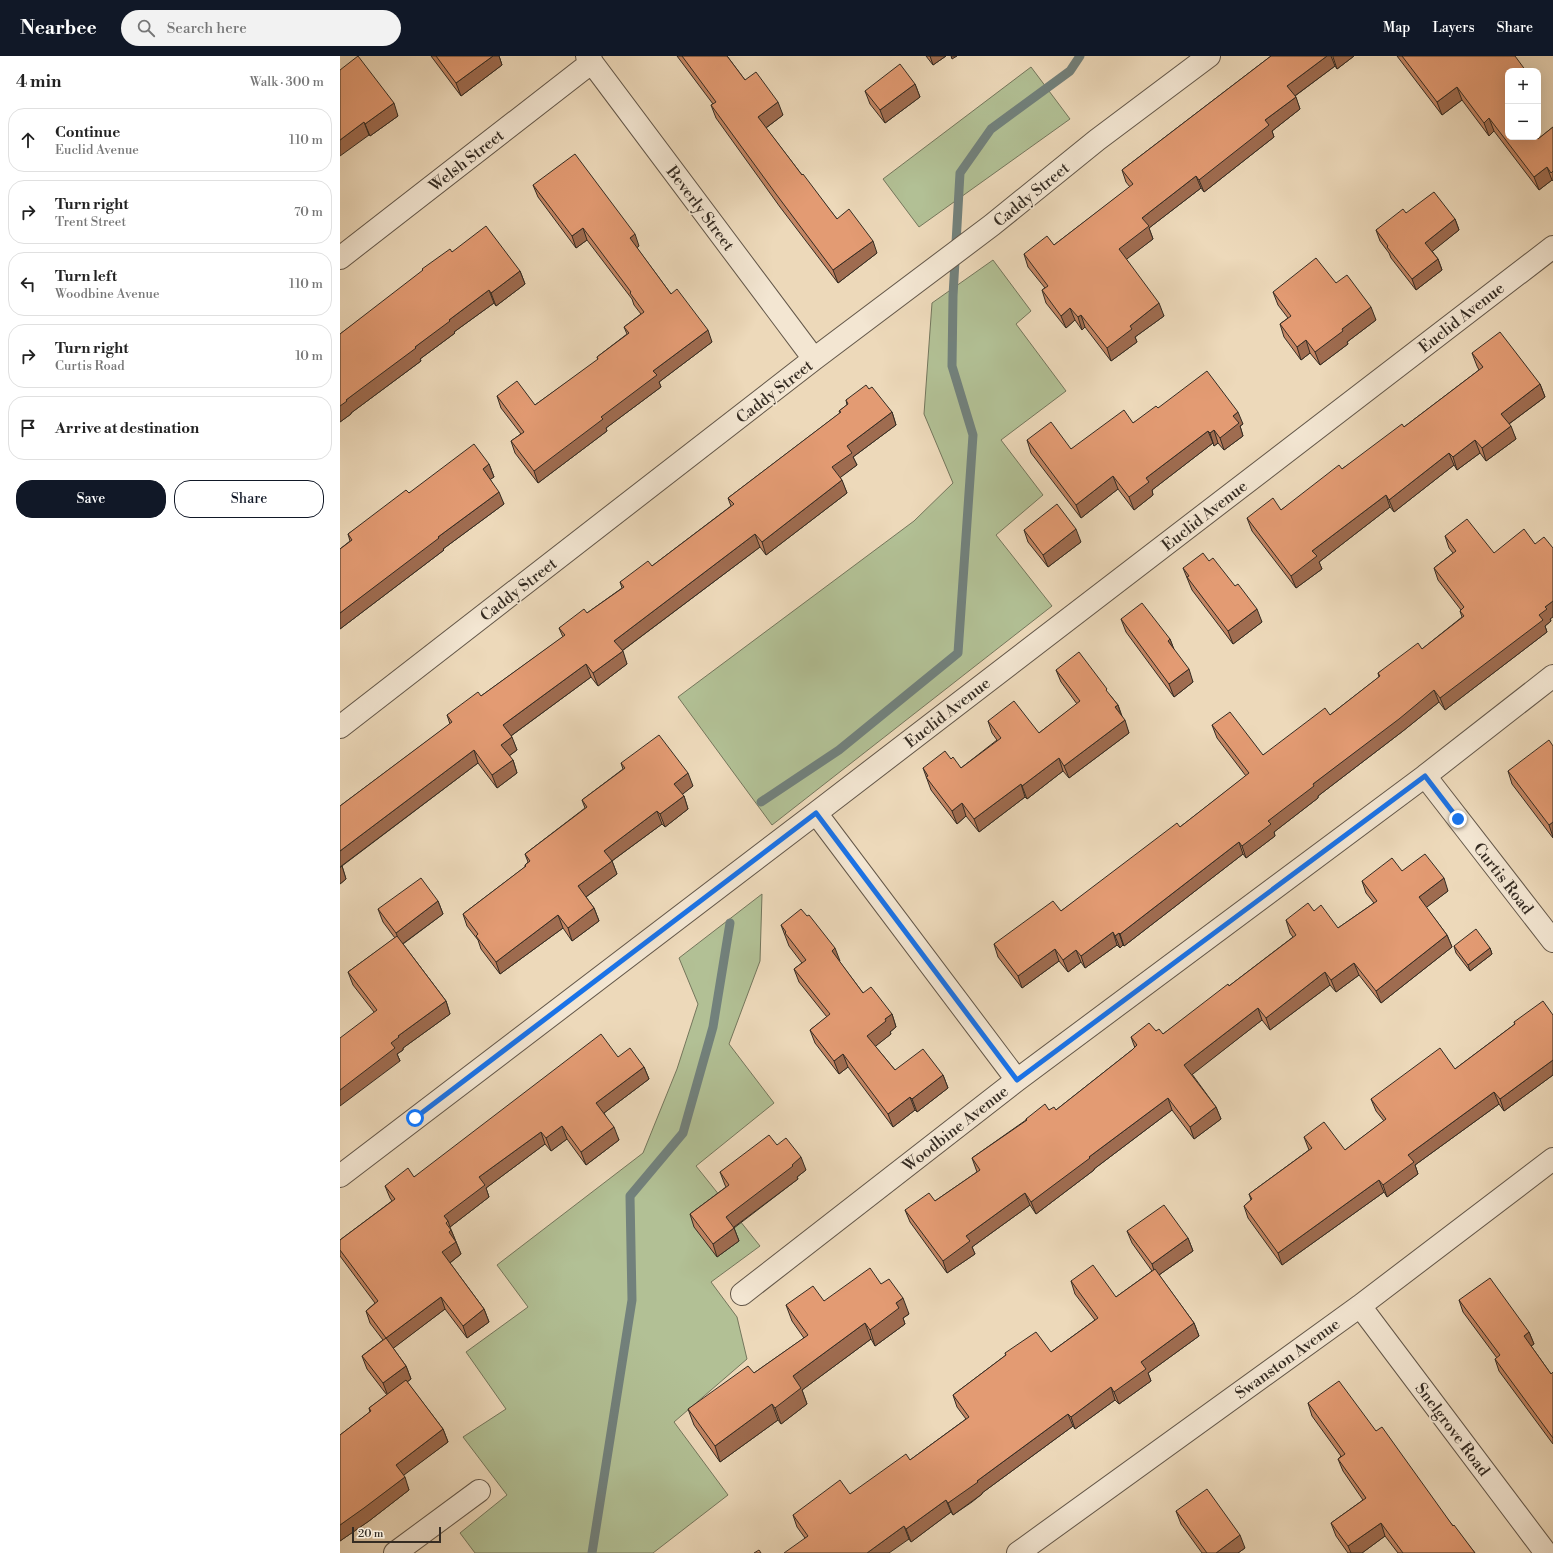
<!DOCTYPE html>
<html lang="en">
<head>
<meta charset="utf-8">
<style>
  :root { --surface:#fff; --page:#f2f2f2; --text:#222; --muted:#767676; --line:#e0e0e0; --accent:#111827 }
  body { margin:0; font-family:"Libre Bodoni",serif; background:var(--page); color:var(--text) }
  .controls { position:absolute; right:12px; top:12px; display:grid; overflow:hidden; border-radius:8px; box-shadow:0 4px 16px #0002 }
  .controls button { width:36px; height:36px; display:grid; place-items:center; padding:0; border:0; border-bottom:1px solid var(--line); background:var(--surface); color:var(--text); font:20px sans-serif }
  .scale { position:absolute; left:12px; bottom:10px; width:89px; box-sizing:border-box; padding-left:4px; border:2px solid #352c23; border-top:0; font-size:11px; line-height:14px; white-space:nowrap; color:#352c23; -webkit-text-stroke:3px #f3e6d2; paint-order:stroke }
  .stop { position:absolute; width:12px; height:12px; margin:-9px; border:3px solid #1a73e8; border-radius:50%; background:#fff }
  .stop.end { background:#1a73e8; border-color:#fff; box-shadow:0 1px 4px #0008 }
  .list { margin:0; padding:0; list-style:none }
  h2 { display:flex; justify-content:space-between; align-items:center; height:52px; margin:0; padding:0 16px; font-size:17px }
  h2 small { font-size:13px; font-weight:400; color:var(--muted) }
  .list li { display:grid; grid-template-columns:26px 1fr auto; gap:12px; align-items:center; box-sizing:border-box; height:64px; margin:0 8px 8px; padding:0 8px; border:1px solid var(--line); border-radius:16px }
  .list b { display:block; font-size:15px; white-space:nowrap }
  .list p { margin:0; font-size:13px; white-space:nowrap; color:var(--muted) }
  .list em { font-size:13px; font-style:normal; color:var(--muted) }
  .actions { display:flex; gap:8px; padding:12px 16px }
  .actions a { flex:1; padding:9px 0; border:1px solid var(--accent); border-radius:16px; text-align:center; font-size:14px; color:var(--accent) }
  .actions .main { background:var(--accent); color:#fff }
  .icon { flex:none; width:22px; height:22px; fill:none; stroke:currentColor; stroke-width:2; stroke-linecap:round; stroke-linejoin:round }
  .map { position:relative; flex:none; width:1213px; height:1497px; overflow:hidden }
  header { display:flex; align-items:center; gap:24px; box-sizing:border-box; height:56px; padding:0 20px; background:var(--accent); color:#fff }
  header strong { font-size:19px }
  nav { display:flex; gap:22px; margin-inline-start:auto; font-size:14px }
  .search { width:280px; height:36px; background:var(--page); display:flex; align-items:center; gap:10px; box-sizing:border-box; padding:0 14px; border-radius:22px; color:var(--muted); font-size:15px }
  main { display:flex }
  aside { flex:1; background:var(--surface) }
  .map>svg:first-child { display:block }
  .green { fill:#b2c095; stroke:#74765c }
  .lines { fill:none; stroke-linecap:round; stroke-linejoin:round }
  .stream { stroke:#72817c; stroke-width:9 }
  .minor-casing { stroke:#635749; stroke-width:24 }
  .minor { stroke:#f3e6d2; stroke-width:22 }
  .wall { fill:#c38563; stroke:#352c23 }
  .shaded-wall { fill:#9f6c50; stroke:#352c23 }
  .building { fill:#e39b73; stroke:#352c23 }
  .route { stroke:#1a73e8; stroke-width:5 }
  .labels { text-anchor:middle; stroke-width:3.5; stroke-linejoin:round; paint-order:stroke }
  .street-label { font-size:16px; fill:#352c23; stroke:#f3e6d2 }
</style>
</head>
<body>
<header>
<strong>Nearbee</strong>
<div class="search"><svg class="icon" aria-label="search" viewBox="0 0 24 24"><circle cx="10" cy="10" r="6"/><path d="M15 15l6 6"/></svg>Search here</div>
<nav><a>Map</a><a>Layers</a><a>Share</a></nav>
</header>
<main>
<aside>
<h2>4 min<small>Walk · 300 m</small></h2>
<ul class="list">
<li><svg class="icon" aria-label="ahead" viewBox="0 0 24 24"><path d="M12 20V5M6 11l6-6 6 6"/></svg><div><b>Continue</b><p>Euclid Avenue</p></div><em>110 m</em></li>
<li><svg class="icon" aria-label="right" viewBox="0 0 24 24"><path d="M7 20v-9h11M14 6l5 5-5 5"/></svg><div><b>Turn right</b><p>Trent Street</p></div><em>70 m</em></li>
<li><svg class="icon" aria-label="left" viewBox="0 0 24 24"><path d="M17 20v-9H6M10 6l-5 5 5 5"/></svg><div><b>Turn left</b><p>Woodbine Avenue</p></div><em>110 m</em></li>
<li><svg class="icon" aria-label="right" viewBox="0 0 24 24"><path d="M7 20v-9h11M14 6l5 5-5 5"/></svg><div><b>Turn right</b><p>Curtis Road</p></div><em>10 m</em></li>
<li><svg class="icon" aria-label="arrive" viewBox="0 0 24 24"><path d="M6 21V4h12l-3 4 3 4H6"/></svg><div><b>Arrive at destination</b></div></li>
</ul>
<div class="actions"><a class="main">Save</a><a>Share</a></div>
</aside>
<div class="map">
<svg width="1213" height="1497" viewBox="0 0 1213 1497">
  <rect width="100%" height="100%" fill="#edd9ba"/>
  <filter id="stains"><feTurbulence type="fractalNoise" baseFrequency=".005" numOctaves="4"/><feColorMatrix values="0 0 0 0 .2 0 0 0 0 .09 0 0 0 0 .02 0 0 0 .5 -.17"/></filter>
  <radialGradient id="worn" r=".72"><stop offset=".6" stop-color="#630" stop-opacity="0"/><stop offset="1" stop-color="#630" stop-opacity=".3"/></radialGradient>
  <path class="green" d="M691,11l39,52 -151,108 -36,-48z
    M653,204l38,51 -15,13 50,67 -65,49 42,55 -47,40 56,71 -280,219 -94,-128 236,-176 39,-38 -29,-69 8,-111z
    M422,838l-2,67 -31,83 45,59 -78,63 64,80 -49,36 26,35 10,42 -73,63 54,73 -75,58h-178l-15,-20 47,-38 -44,-58 43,-28 -40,-57 62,-45 -31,-42 146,-112 34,-84 21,-65 -19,-46z"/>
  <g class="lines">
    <path class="stream" d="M421,746l78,-52 119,-97 15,-218 -21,-69 1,-70 7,-123 31,-44 79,-58 10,-15
      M252,1497l40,-253 -2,-104 53,-63 30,-106 17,-104"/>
    <defs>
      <path id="minor" d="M247,0l227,303
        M0,202l252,-196
        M0,671l474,-368 178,-134 105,-85 112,-84
        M1085,720l128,165
        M476,757l201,267
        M0,1120l476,-363 737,-566
        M402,1238l275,-214 408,-304 128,-100
        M1020,1250l186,247
        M55,1497l84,-62
        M678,1497l342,-247 193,-147"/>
    </defs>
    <use href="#minor" class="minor-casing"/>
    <use href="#minor" class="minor"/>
  </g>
  <path class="wall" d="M91,0h68l3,9 -41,31z
    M337,0h50l18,24 38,35 -17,13 36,47 35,44 40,34 -39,30 -58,-76 -64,-89 -5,-13 2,-1z
    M586,0h20l-13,9z
    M931,0h83l-17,13 -2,-3 -40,30 5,13 -28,22 2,6 -70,55 -3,-4 -52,40 4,11 -27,20 38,57 -29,21 2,5 -26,19 -26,-34 -3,3 -7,-10 -9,8 -20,-25 -4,-13 3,-2 -17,-21 -4,-13 30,-9 76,-58 -4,-5 -4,-12z
    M1057,0h118l-7,81 30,2 15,-12v54l-1,-1 -13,10 -45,-59 -5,5 -27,-36 -20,15z
    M0,14l58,46 -28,20z
    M575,28l5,13 -35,26 -15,-19 -5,-13z
    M193,129l106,61 -2,2 34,46 41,48 -53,40 2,5 -55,41 1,3 -69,52 -23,-30 -4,-12 10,-7 -20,-26 -4,-12 38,9 63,-45 -1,-3 30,-23 -3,-7 17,-13 -7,-9 -2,-6 -45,-59 -11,8 -38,-51z
    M1066,157l49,6 4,11 -27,21 6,8 4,11 -26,20 -25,-32 -2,-5 -9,-12 -4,-11z
    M112,196l68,19 5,13 -29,22 -2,-3 -40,29 1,1 -35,26 1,2 -70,52v1l-11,8v-88z
    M996,227l40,37 -29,22 1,2 -28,21 -10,-12 -9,7 -17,-23 -4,-13 8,-6 -10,-13 -5,-13z
    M1132,297l68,31 5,13 -36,27 7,15 -30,22 -6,-8 -23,17 -3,-5 -60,47 -4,-5 -71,55 3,7 -26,19 -44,-57 -5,-13 34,-8 123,-83 75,-57 -2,-4z
    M529,333l23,23 4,13 -43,32 4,8 -17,12 7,16 -81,62 -6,-8 -138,104 5,13 -29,22 -7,-9 -80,59 6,14 -8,6 4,4 4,13 -20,15 -19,-25 -136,103 4,13 -6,5v-78l110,-82 -3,-9 34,-19 82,-59 -4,-9 28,-15 35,-25 -2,-6 32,-16 79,-60 -3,-8 112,-85 -1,-2 8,-6 -1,-5z
    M818,352l85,16 -3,2 3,10 -19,14 -6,-7 -4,3 -1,-3 -61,47 1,5 -19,15 -16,-21 -37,29 -50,-65 -4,-13 44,9 62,-26z
    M149,408l5,13 -4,2 14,25 -61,45 1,1 -104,79v-80l10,-8 -2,-7 61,-41z
    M684,474l57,12 -33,25 -20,-25z
    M1105,480l49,17 56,66 1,2 -6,5 2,6 -102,78 -6,-8 -36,29 -85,65v2l-44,34 1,4 -29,22 -3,-4 -119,92 -1,-1 -3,3 -3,-3 -32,23 -4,-6 -13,10 -9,-11 -37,27 -24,-31 -4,-13 67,-33 119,-84 66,-51 -29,-38 -5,-13 51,30 67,-40 49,-38 -1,-4 44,-24 40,-32 -2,-6 1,-1 -23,-30 -4,-12 19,-15 -4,-5z
    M869,505l53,61 -29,22 -41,-54 -9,-22z
    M781,563l49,20 4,11 19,32 -19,15 -48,-65z
    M716,614l53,24 9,11 4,11 7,17 -60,45 -6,-7 -36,28 -2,-2 -46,35 -13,-16 -9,8 -26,-34 -8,-22 28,-9 10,9 36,-28 -5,-7 -4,-12 51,12 38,-29 -16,-22z
    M1213,690v92l-41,-54 -4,-13z
    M281,707l72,23 -11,8 2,2 4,13 -23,18 -3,-3 -50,37 5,13 -31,23 8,11 5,13 -27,20 -9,-13 -63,46 -19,-25 -3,-9 -11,-14 -4,-12 62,-47v-2l3,-3 -3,-8 60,-46 -3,-8 41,-31z
    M1062,815l46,20 -22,16 21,28 5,12 -71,56 -22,-28 -23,17 -6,-7 -60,45 -8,-10 -70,54 24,33 5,12 -27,20 -22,-29 -78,59v1l-58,44 -6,-9 -58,42 3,7 -28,19 -37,-51 -5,-12 30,-9 42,-29 -5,-14 54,-38v-1l23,-9h7l76,-60 3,-2 -4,-11 25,-6 7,3 66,-48 64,-49 -3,-4 -4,-13 28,-9 24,17 36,-25 -8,-10 -4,-12z
    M98,845l5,13 -40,30 43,57 4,13 -47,34v2l-6,4 3,7 -26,-49 -21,-27 -5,-13 47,-34 -12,-16 -5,-13z
    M441,869l59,36h-1l24,32 29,21 4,13 -6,5 1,2 -16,12 20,24 48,5 5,13 -31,24 -2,-2 -22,17 -45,-60 -9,7 -24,-31 -5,-13 17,-13 -28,-35 -5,-13 8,-6 -13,-17z
    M1114,890l36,2 2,6 -22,17 -14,-18z
    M1213,959v60l-49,36 -5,-7 -84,61 3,9 -31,23 -3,-5 -102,73 -34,-47 -4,-12 7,-6 -2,-6 60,-44 -5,-13 41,13 39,-29 -8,-10 -5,-12 84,-30 60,-45 -1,-2z
    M278,1001l26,10 5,12 -45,34 15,27 -33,25 -19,-26 -16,12 -6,-7 -59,44 3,9 -39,30 11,27 -11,9 34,46 5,13 -22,16 -22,-29 -52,39 13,18 5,13 -4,3 36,47 5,13 -45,33 6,15 -40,31 -29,20v-106l30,-23 -1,-4 18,-13 -20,-26 -5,-13 21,-16 -13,-17 -4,-12 9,-8 -35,-47v-16l52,-39 -2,-3 -5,-12 29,-9z
    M437,1089l29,25 -9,7 1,2 -64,49 5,13 -22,16 -23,-30 -4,-13 36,-27 -1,-2 -5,-13z
    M787,1175l61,7 5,13 -34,24 35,48 5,13 -51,37 3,8 -32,23 -4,-4 -40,29 -2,-3 -91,67v1l-10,8 -19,13 -2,-3 -40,30 -2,-3 -104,-1 -8,-11 -4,-12 57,-21 60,-34 56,-41 -9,-12 -4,-12 53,-40 -1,-2 46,-1 44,-32 -20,-26 -4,-13 45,16 36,-26 -20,-28z
    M541,1228l28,30 -6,4 2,6 -30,22 -4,-7 -69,51 5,14 -26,20 -3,-4 -58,42 -26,-37 -6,-16 66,-36 50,-35 -12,-17 -6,-16 38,-4z
    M1119,1244l70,32 5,12 -3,2 20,28 2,-2v72l-54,-73 -4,-12 2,-1 -34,-46z
    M968,1347l68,28 99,122h-77l-13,-17 -23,17h-14l-12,-17 -5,-13 32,-23 -20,-29 -5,-12 3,-3 -29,-40z
    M836,1455l69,37 -7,5h-36l-21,-29z"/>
  <path class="shaded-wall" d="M153,0h6l3,9 -41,31 -5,-13z
    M590,0h16l-13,9z
    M611,0h6l-5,3z
    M987,0h4l4,10 -43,32 -5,-12z
    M993,0h21l-17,13 -4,-12z
    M575,28l5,13 -35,26 -5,-13z
    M1117,31l5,13 -20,15 -5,-13z
    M956,41l4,12 -28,22 2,6 -70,55 -5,-12 66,-60z
    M438,46l5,13 -20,15 -5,-13z
    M54,47l4,13 -28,20 -5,-12z
    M1149,62l5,13 -5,5 -5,-13z
    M24,66l5,13 -29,21v-16z
    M1207,111l5,13 -13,10 -5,-13z
    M856,120l5,12 -52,40 4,11 -30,23 -4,-13 23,-31z
    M1115,163l4,11 -30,24 -4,-11z
    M243,172l4,12 -11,8 -4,-12z
    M295,178l4,12 -5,4 -4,-12z
    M533,185l4,12 -39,30 -5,-13z
    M1098,203l4,11 -26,20 -4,-11z
    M180,215l5,13 -29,22 -5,-13z
    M149,234l5,13 -40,29 1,1 -35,26 1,2 -70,52v1l-11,8v-16l6,-6 69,-53 34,-27z
    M819,247l5,13 -29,21 2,5 -26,19 -4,-13 23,-22z
    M1031,251l5,13 -29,22 1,2 -28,21 -5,-13 27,-23z
    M730,252l5,12 -9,8 -5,-12z
    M741,259l4,12 -3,3 -4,-13z
    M368,274l4,12 -53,40 2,5 -55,41 1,3 -69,52 -4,-12 67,-54 52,-46z
    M966,284l4,13 -9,7 -4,-13z
    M1200,328l5,13 -39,29 -5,-12z
    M552,356l4,13 -43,32 4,8 -20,15 -5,-13 15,-21z
    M898,356l5,12 -3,2 3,10 -19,14 -4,-12 13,-22z
    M1171,370l5,13 -30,22 -4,-13z
    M874,374l4,13 -4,3 -4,-13z
    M868,375l5,12 -61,47 1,5 -19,15 -5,-13 17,-19z
    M1135,384l5,13 -23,17 -4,-13z
    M1109,397l5,12 -60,47 -5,-12z
    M149,408l5,13 -6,4 -5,-12z
    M773,420l5,13 -37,29 -5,-13z
    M502,424l5,13 -81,62 -4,-13z
    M159,436l5,12 -61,45 1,1 -104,79v-16l98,-76z
    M1046,439l4,12 -71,55 3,7 -26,19 -5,-12 21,-25z
    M736,473l5,13 -33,25 -5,-12z
    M415,478l5,13 -141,106 -5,-12z
    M1213,545v16l-3,2 1,2 -6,5 2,6 -102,78 -5,-12 99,-83 6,-8z
    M917,553l5,13 -29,22 -5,-13z
    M830,583l5,13 -7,-11z
    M283,595l4,13 -29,22 -5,-13z
    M246,608l5,13 -83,61 -5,-13z
    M849,613l4,13 -19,15 -5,-13z
    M1094,634l5,12 -36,29 -85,65v2l-44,34 1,4 -29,22 -4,-12 26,-25 45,-37z
    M778,649l4,13 -7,-11z
    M785,664l4,13 -60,45 -5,-12z
    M172,681l5,13 -11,8 -5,-13z
    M134,694l4,13 -138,104v-16z
    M719,702l4,13 -36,28 -5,-13z
    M173,704l4,13 -20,15 -5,-13z
    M348,717l5,13 -14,11 -5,-13z
    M681,728l4,13 -46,35 -5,-13z
    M344,740l4,13 -23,18 -5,-13z
    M622,747l4,13 -9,8 -5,-13z
    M317,755l5,13 -53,39 -5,-12z
    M1213,766v15l-4,-12z
    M899,786l4,12 -119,92 -4,-12z
    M272,805l5,13 -34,25 -5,-13z
    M2,810l4,13 -6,5v-16z
    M1104,822l4,13 -25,19 -4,-13z
    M98,845l5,13 -42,31 -5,-12z
    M254,852l5,13 -27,20 -4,-13z
    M218,859l5,13 -63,46 -4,-12z
    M773,876l4,13 -32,23 -4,-12z
    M779,877l4,12 -3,3 -5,-12z
    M1107,879l5,12 -71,56 -5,-12z
    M495,892l5,13 -4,3 -4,-13z
    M1150,892l2,6 -22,17 -2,-6z
    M715,893l4,12 -37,27 -4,-12z
    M736,894l5,12 -13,10 -5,-12z
    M1014,907l5,12 -23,17 -5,-12z
    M985,916l5,13 -60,45 -4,-12z
    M106,945l4,13 -47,34v2l-6,4 3,7 -60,45v-16l58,-54z
    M918,952l4,12 -73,57 -5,-12z
    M552,958l4,13 -6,5 1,2 -19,15 -5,-13 18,-17z
    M503,998l5,13 -9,7 -5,-13z
    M1213,1004v15l-49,36 -4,-12z
    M304,1011l5,12 -49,37 -4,-13z
    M603,1019l5,13 -31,24 -5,-13z
    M1154,1036l5,12 -84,61 3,9 -31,23 -4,-12 25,-30z
    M570,1041l5,13 -22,17 -5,-13z
    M828,1042l4,12 -78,59v1l-58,44 -5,-12 58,-45z
    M876,1051l5,12 -27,20 -4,-12z
    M222,1070l5,13 -16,12 -5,-13z
    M274,1071l5,13 -33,25 -5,-13z
    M201,1076l4,12 -59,44 3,9 -39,30 -2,-6 -4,-5 35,-39z
    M461,1101l5,13 -9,7 1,2 -68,51 -4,-13z
    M1039,1124l5,12 -102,73 -4,-12z
    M685,1137l5,12 -58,42 3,7 -28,19 -4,-12 23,-25z
    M394,1172l5,13 -22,16 -4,-13z
    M111,1174l10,24 -14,11 -5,-13 7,-20z
    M848,1182l5,13 -37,26 -4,-13z
    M101,1241l4,12 -54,41 -5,-12z
    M563,1242l6,16 -6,4 2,6 -30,22 -5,-16 26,-27z
    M144,1253l5,13 -22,16 -4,-12z
    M525,1267l6,16 -69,51 5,14 -26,20 -6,-16 18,-32z
    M854,1267l5,13 -51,37 3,8 -32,23 -5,-12 27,-30z
    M1189,1276l5,12 -6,4 -4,-12z
    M66,1310l5,13 -23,17 -5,-13z
    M771,1331l4,13 -40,29 -4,-12z
    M432,1348l6,16 -58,42 -5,-16z
    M728,1358l5,12 -91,67v1l-29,21 -5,-12 29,-22z
    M103,1373l5,13 -48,36 -4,-13z
    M65,1421l4,13 -40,31 -29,20v-16z
    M606,1444l5,12 -40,30 -5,-13z
    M1041,1467l4,13 -23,17h-11l-3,-7z
    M564,1470l5,13 -20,14h-22z
    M900,1479l5,13 -7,5h-22z"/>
  <path class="building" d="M18,0l36,47 -29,21 -1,-2 -24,18v-70z
    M96,0h57l-37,27z
    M342,0h45l18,24 11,-8 22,30 -20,15 44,58 1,-1 34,45 12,-10 24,32 -40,29 -57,-76 -65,-89 5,-3z
    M931,0h56l-40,30 9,11 -31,23 4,5 -70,55 -3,-4 -54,42 7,8 -30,23 40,54 -29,23 2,3 -25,19 -26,-33 -3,2 -8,-9 -9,8 -19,-26 6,-4 -24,-32 23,-18 7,9 79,-61 -11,-14z
    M1062,0h113l11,15h-18v66h29l1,2 15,-12v44l-2,2 -4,-6 -13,10 -45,-59 -5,5 -27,-36 -20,15z
    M560,8l15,20 -35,26 -15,-19z
    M235,98l60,80 -5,4 41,56 6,-5 31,41 -55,41 4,4 -56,42 2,2 -69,52 -23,-30 13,-9 -27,-36 20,-15 18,24 63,-46 -1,-2 32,-24 -5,-6 20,-15 -14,-19 1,-1 -48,-64 -11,8 -39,-51z
    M1094,136l21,27 -30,24 13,16 -26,20 -25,-32 1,-1 -12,-16 27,-21 3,4z
    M146,170l34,45 -29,22 -2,-3 -40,30 1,1 -35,26 1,1 -70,52 1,1 -7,5v-72l83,-64 -1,-1 28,-20 2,3z
    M976,202l20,25 11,-8 24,32 -29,22 1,2 -28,21 -9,-12 -9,7 -17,-23 11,-8 -18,-24z
    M1160,276l40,52 -39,30 10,12 -29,22 -7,-8 -22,17 -4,-4 -60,47 -3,-5 -74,56 5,5 -26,20 -44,-58 26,-20 8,12 58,-45 3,4 60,-45 2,3 79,-60 -11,-14z
    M867,315l31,41 -5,4 6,7 -19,15 -6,-8 -4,3 -2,-2 -62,47 3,4 -20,15 -16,-21 -37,29 -49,-65 24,-18 20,27 53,-39 9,13 23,-17 2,2z
    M526,329l3,4 3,-2 20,25 -45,34 5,7 -20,14 10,13 -80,62 -7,-8 -141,107 9,10 -30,22 -7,-9 -83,61 9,12 -11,8 12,15 -21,15 -18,-25 -134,101v-45l112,-84 -5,-7 31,-23 3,4 84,-61 -6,-7 25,-19 3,4 37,-26 -4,-5 28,-21 4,5 82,-62 -6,-6 113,-86 -2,-1 9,-7 -2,-4z
    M134,388l15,20 -6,5 16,23 -61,45 1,1 -99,75v-64l12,-9 -4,-6 58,-44 3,3z
    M717,448l19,25 -33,26 -19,-25z
    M1127,463l27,34 30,-24 11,15 9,-7 9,11v53l-8,6 2,2 -8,6 4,5 -103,78 -6,-8 -35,29 -86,65 1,2 -46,35 3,3 -29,22 -3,-4 -119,92 -1,-1 -4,3 -2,-4 -32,24 -5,-6 -13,10 -8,-11 -37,27 -24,-32 59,-43 8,10 116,-88 3,4 69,-54 -37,-48 18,-13 33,43 62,-47 5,7 50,-39 -2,-3 40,-30 4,6 42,-33 -4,-5 4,-4 -30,-39 22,-17 -11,-15z
    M863,497l6,8 4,-3 22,28 3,-2 19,25 -29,22 -41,-54 2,-1 -6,-8z
    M802,547l28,36 -2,2 21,28 -20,15 -48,-65z
    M739,596l28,37 -1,1 12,15 -3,2 10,13 -61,46 -5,-8 -37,28 -1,-2 -47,35 -12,-16 -10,8 -26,-34 2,-1 -5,-8 22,-17 6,8 2,-2 8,11 40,-30 -13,-17 26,-20 25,32 41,-32 -24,-31z
    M319,679l29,38 -14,11 10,12 -24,18 -3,-3 -53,40 8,10 -34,25 16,22 -26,20 -10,-13 -62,47 -20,-26 2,-2 -15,-20 63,-48 -1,-1 5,-4 -5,-7 62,-47 -5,-7 43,-32 -4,-5z
    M1209,684l4,6v76l-4,3 -41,-54z
    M1085,798l19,24 -25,19 28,38 -71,56 -22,-28 -23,17 -6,-8 -59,46 -8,-10 -74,57 32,42 -26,20 -22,-29 -79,59 1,1 -59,44 -6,-9 -59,43 4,5 -27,20 -38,-51 24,-17 6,8 45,-31 -8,-12 55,-38 -1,-1 19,-15 4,6 5,-3 2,3 76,-60 5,-5 -6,-8 18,-14 7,8 3,-2 4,5 65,-50 1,2 67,-51 -10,-15 22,-17 6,8 7,-6 17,23 39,-27 -15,-20 30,-23 10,13z
    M81,822l17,23 -42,32 -18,-24z
    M461,853l6,7 2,-1 26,33 -3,3 31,42 8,-6 21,27 -7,5 1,2 -19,15 28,34 28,-21 20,26 -31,24 -2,-2 -22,17 -45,-60 -9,7 -24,-31 20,-16 -36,-45 12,-9 -21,-27 1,-1 -5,-7z
    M1136,873l14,19 -22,17 -14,-19z
    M57,880l49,65 -48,35 1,1 -8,6 4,5 -55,42v-52l37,-28 -29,-38z
    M1203,945l10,14v45l-53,39 -6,-7 -86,63 6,7 -31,23 -4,-5 -101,73 -34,-47 8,-7 -3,-5 63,-46 -8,-11 20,-15 21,28 41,-31 -15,-20 69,-51 15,21 60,-45 -1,-2z
    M261,978l17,23 12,-9 14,19 -48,36 18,24 -33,25 -19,-26 -16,12 -5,-6 -62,45 6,8 -41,31 4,5 -2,2 5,7 -2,2 7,10 -14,10 42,57 -21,17 -22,-29 -55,41 -20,-27 12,-10 -38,-51v-10l55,-41 -10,-13 23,-18 6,9z
    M429,1079l8,10 9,-7 15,19 -9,8 1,1 -67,51 8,11 -21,16 -23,-30 39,-29 -9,-13z
    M824,1149l24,33 -36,26 -25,-33z
    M753,1209l23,32 39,-28 39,54 -53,39 5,7 -32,23 -3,-5 -40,30 -3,-3 -91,67 1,1 -30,21 -2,-3 -40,29 -2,-3 -37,27h-83l24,-17 -15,-21 47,-35 10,14 56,-40 4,6 59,-43 -16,-22 53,-40 -1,-2 31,-21 15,20 47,-34 -27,-37z
    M530,1212l11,16 8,-5 14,19 -7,5 3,5 -29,22 -5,-7 -72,53 8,12 -26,20 -3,-4 -57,42 -27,-37 60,-43 6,7 54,-38 -22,-30 27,-19 11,15z
    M1150,1222l39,54 -5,4 27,38 2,-2v66l-58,-79 5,-4 -41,-55z
    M46,1282l20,28 -23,17 -21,-27z
    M66,1324l37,49 -47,36 9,12 -41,31 -24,17v-90l31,-24 -2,-3z
    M999,1325l37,50 6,-4 71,99 1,-1 21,28h-72l-22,-30 -33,23 -17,-23 35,-25 -28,-39 7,-5 -37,-51z
    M867,1433l33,46 -24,18h-9l-31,-42z
    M419,1494l2,3h-7z"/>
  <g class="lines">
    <path class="route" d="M75,1062l401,-305 201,267 408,-304 33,43"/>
  </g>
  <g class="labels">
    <g class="street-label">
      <text transform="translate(126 104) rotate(-38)" y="6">Welsh Street</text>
      <text transform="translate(691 138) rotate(-39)" y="6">Caddy Street</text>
      <text transform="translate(361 152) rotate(53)" y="6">Beverly Street</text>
      <text transform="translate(1121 261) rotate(-38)" y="6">Euclid Avenue</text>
      <text transform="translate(434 335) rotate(-38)" y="6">Caddy Street</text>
      <text transform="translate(864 459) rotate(-38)" y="6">Euclid Avenue</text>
      <text transform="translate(178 533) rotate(-38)" y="6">Caddy Street</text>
      <text transform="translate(607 656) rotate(-38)" y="6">Euclid Avenue</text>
      <text transform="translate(1164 822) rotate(52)" y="6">Curtis Road</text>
      <text transform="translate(615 1072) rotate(-38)" y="6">Woodbine Avenue</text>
      <text transform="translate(947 1302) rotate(-36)" y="6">Swanston Avenue</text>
      <text transform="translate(1113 1373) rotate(53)" y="6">Snelgrove Road</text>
    </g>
  </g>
  <rect width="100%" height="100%" filter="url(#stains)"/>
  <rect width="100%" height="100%" fill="url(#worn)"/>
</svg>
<div class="controls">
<button>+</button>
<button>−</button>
</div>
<div class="scale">20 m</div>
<div class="stop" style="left:75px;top:1062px"></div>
<div class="stop end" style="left:1118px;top:763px"></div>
</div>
</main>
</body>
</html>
